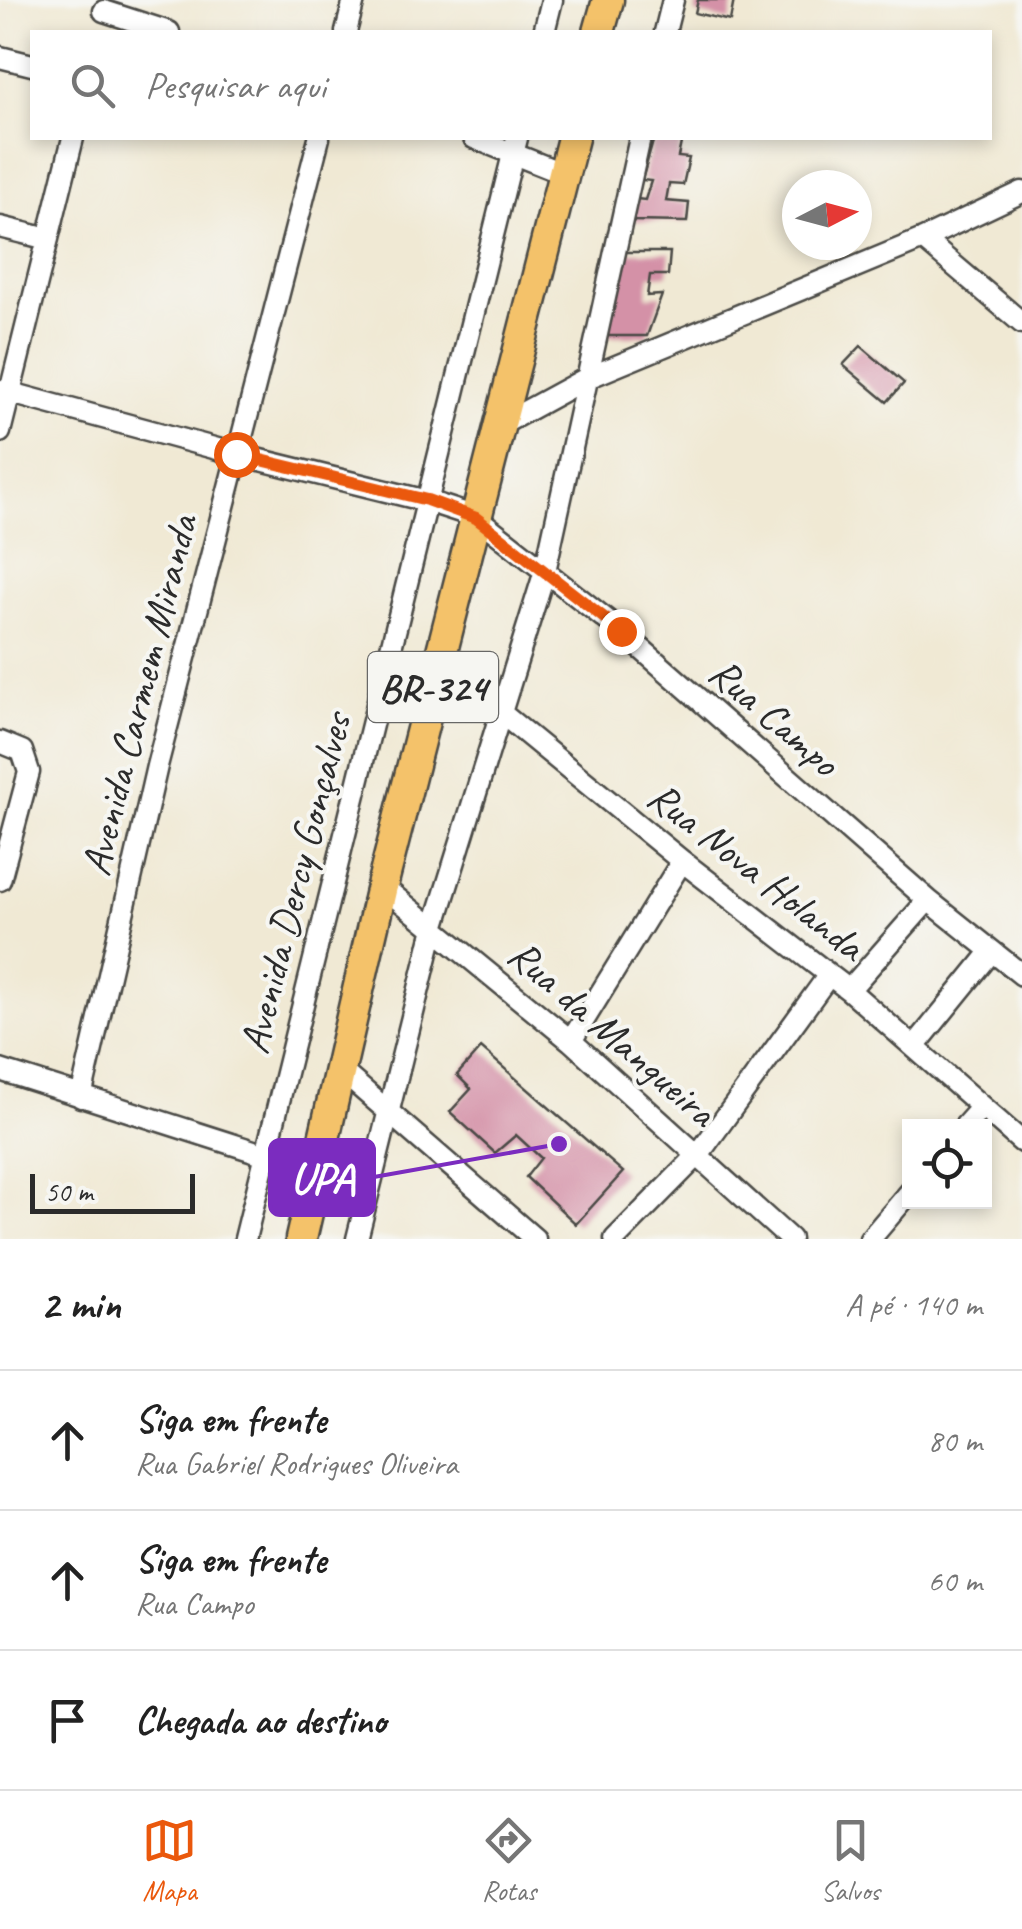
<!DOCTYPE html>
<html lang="pt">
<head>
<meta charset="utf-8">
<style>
  :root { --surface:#fff; --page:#f2f2f2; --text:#222; --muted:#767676; --line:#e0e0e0; --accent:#ea580c }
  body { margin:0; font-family:Caveat,sans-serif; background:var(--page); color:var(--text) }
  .controls { position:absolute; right:30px; bottom:30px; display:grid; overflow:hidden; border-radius:0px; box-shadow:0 5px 15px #0003 }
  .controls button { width:90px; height:90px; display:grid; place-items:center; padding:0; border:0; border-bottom:2px solid var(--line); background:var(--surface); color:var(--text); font:50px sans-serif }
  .compass { position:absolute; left:782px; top:170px; width:90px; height:90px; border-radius:50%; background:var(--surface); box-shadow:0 5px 15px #0003; rotate:84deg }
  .scale { position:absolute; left:30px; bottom:25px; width:165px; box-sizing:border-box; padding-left:10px; border:5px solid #2b2b2b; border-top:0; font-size:28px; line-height:35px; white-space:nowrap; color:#2b2b2b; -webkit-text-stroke:8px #f6f6f2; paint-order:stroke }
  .stop { position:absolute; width:30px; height:30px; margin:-22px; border:8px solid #ea580c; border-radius:50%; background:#fff }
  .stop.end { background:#ea580c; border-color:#fff; box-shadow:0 2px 10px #0008 }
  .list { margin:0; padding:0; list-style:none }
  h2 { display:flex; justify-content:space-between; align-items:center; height:130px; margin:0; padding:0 40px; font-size:42px }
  h2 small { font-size:32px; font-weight:400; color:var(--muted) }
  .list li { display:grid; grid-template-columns:65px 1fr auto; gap:30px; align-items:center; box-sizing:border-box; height:140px; padding:0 40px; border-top:2px solid var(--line) }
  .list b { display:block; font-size:38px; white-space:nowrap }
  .list p { margin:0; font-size:32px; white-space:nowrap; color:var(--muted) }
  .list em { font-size:32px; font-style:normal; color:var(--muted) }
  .icon { flex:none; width:55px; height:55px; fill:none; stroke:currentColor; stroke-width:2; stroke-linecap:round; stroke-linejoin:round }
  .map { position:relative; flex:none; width:1022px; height:1239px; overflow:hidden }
  .search { position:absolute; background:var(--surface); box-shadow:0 5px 15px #0003; left:30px; right:30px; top:30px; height:110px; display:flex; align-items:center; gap:25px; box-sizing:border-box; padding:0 35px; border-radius:0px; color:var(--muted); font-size:38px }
  .sheet { height:550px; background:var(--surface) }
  nav { display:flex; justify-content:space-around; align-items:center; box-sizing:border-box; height:140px; border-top:2px solid var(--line); background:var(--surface); font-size:28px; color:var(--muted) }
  nav a { display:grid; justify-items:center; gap:5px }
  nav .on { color:var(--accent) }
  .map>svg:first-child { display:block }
  .building { fill:#d491a7 }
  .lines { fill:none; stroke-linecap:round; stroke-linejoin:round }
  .minor-casing { stroke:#494844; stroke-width:25 }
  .primary-casing { stroke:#494844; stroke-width:35 }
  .minor { stroke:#fff; stroke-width:20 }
  .primary { stroke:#f4c26a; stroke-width:30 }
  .route { stroke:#ea580c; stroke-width:12 }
  .labels { text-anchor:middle; stroke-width:8; stroke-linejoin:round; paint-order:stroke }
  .shield { fill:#f6f6f2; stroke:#686867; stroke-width:2.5 }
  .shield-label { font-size:40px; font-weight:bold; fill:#2b2b2b }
  .street-label { font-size:42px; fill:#2b2b2b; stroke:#f6f6f2 }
  .leader { fill:none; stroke:#7b2cbf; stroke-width:4 }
  .callout-dot { fill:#7b2cbf; stroke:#f6f6f2; stroke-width:4 }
  .callout { fill:#7b2cbf; stroke:#7b2cbf; stroke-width:4 }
  .callout-label { font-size:45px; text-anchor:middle; font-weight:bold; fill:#fff }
</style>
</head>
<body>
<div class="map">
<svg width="1022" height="1239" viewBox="0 0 1022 1239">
  <rect width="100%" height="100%" fill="#f6f6f2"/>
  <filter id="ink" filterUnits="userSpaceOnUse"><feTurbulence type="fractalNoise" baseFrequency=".01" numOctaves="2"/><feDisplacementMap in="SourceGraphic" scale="20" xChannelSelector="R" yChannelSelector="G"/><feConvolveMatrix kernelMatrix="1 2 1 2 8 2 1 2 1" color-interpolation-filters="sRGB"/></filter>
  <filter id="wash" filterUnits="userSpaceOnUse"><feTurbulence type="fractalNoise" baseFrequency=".0048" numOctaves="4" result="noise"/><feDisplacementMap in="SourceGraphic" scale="40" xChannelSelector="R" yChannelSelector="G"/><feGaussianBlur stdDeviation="2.25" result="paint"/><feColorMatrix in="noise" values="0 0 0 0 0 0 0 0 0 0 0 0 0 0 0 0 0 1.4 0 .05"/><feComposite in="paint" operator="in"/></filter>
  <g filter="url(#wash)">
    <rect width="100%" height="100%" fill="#f0e9d4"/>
    <g id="blocks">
      <path class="building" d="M698,0h36l-4,21 -35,-8z
        M654,138h28l-4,19 11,1 -6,27 -14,-1 -3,17 23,2 -2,19 -54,-1 3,-22 9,1 6,-19 -9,-1z
        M626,252h44l-2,23h-18l-3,21 15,-1 -15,41h-42z
        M861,346l43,37 -17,19 -44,-37z
        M481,1048l142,124 -47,52 -50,-47 15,-19 -25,-23 -21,18 -45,-41 21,-23 -14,-14z"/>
    </g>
  </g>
  <g filter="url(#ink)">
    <use href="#blocks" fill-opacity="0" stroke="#494844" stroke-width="2.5"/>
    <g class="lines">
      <defs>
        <path id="minor" d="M104,11l65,21
          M346,32l8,-32
          M544,32l8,-32
          M665,32l8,-32
          M0,57l32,8
          M474,138l90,36
          M0,227l48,12
          M923,239l99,84
          M0,390l236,64 191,47 49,16 145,114 307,269 94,75
          M497,427l88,-48 338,-140 99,-47
          M0,432l73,-294
          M440,663l242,198 167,129 173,152
          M0,742l22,9 7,21 -29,108
          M382,886l189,155 219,198
          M849,990l79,-90
          M571,1041l111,-180
          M914,1047l78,-96
          M338,1068l197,171
          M0,1070l316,101
          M81,1097l76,-331 162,-628
          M965,1126l17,-19
          M245,1239l272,-1101
          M357,1239l77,-311 111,-357 95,-433
          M615,1239l83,-84 131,-180
          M870,1239l40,-47"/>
        <path id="primary" d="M599,32l9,-32
          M301,1239l81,-353 191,-748"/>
      </defs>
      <use href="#minor" class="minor-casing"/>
      <use href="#primary" class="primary-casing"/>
      <use href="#minor" class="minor"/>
      <use href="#primary" class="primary"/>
    </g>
  </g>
  <g class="lines" filter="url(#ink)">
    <path class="route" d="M236,454l191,46 49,18 145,113"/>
  </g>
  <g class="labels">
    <rect class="shield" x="368" y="652" width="130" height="70" rx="8"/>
    <g class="shield-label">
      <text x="433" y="701">BR-324</text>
    </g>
    <g class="street-label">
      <text transform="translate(138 695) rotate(-76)" y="15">Avenida Carmem Miranda</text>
      <text transform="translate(775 716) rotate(41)" y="15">Rua Campo</text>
      <text transform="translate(757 870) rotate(38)" y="15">Rua Nova Holanda</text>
      <text transform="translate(294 883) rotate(-76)" y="15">Avenida Dercy Gonçalves</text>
      <text transform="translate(613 1032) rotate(41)" y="15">Rua da Mangueira</text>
    </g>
  </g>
  <path class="leader" d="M559 1144L374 1177"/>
  <circle class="callout-dot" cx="559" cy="1144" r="10"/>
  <rect class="callout" x="270" y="1140" width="104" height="75" rx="10"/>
  <g class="callout-label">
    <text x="322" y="1193">UPA</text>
  </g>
</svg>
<div class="controls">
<button><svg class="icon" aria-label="locate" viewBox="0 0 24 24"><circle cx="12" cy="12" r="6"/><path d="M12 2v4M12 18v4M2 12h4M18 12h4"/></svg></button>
</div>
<svg class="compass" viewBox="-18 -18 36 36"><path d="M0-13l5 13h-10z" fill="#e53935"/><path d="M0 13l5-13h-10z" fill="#767676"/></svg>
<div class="scale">50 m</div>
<div class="stop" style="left:236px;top:454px"></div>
<div class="stop end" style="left:621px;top:631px"></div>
<div class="search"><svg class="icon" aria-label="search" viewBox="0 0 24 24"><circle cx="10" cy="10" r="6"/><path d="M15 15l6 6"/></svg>Pesquisar aqui</div>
</div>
<section class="sheet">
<h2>2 min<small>A pé · 140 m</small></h2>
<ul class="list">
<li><svg class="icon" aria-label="ahead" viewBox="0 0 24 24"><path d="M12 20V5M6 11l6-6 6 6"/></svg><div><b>Siga em frente</b><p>Rua Gabriel Rodrigues Oliveira</p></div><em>80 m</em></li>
<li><svg class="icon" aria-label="ahead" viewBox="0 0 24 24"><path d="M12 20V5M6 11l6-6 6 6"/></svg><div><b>Siga em frente</b><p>Rua Campo</p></div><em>60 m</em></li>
<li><svg class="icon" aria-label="arrive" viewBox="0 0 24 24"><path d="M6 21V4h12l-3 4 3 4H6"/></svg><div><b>Chegada ao destino</b></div></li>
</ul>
</section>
<nav>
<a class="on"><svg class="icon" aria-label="map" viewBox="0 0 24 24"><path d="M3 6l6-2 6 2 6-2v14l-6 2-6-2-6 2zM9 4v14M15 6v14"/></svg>Mapa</a>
<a><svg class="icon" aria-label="directions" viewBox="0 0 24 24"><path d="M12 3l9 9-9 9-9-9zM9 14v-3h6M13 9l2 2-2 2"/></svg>Rotas</a>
<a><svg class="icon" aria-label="saved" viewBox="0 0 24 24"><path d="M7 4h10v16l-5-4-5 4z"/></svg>Salvos</a>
</nav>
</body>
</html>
